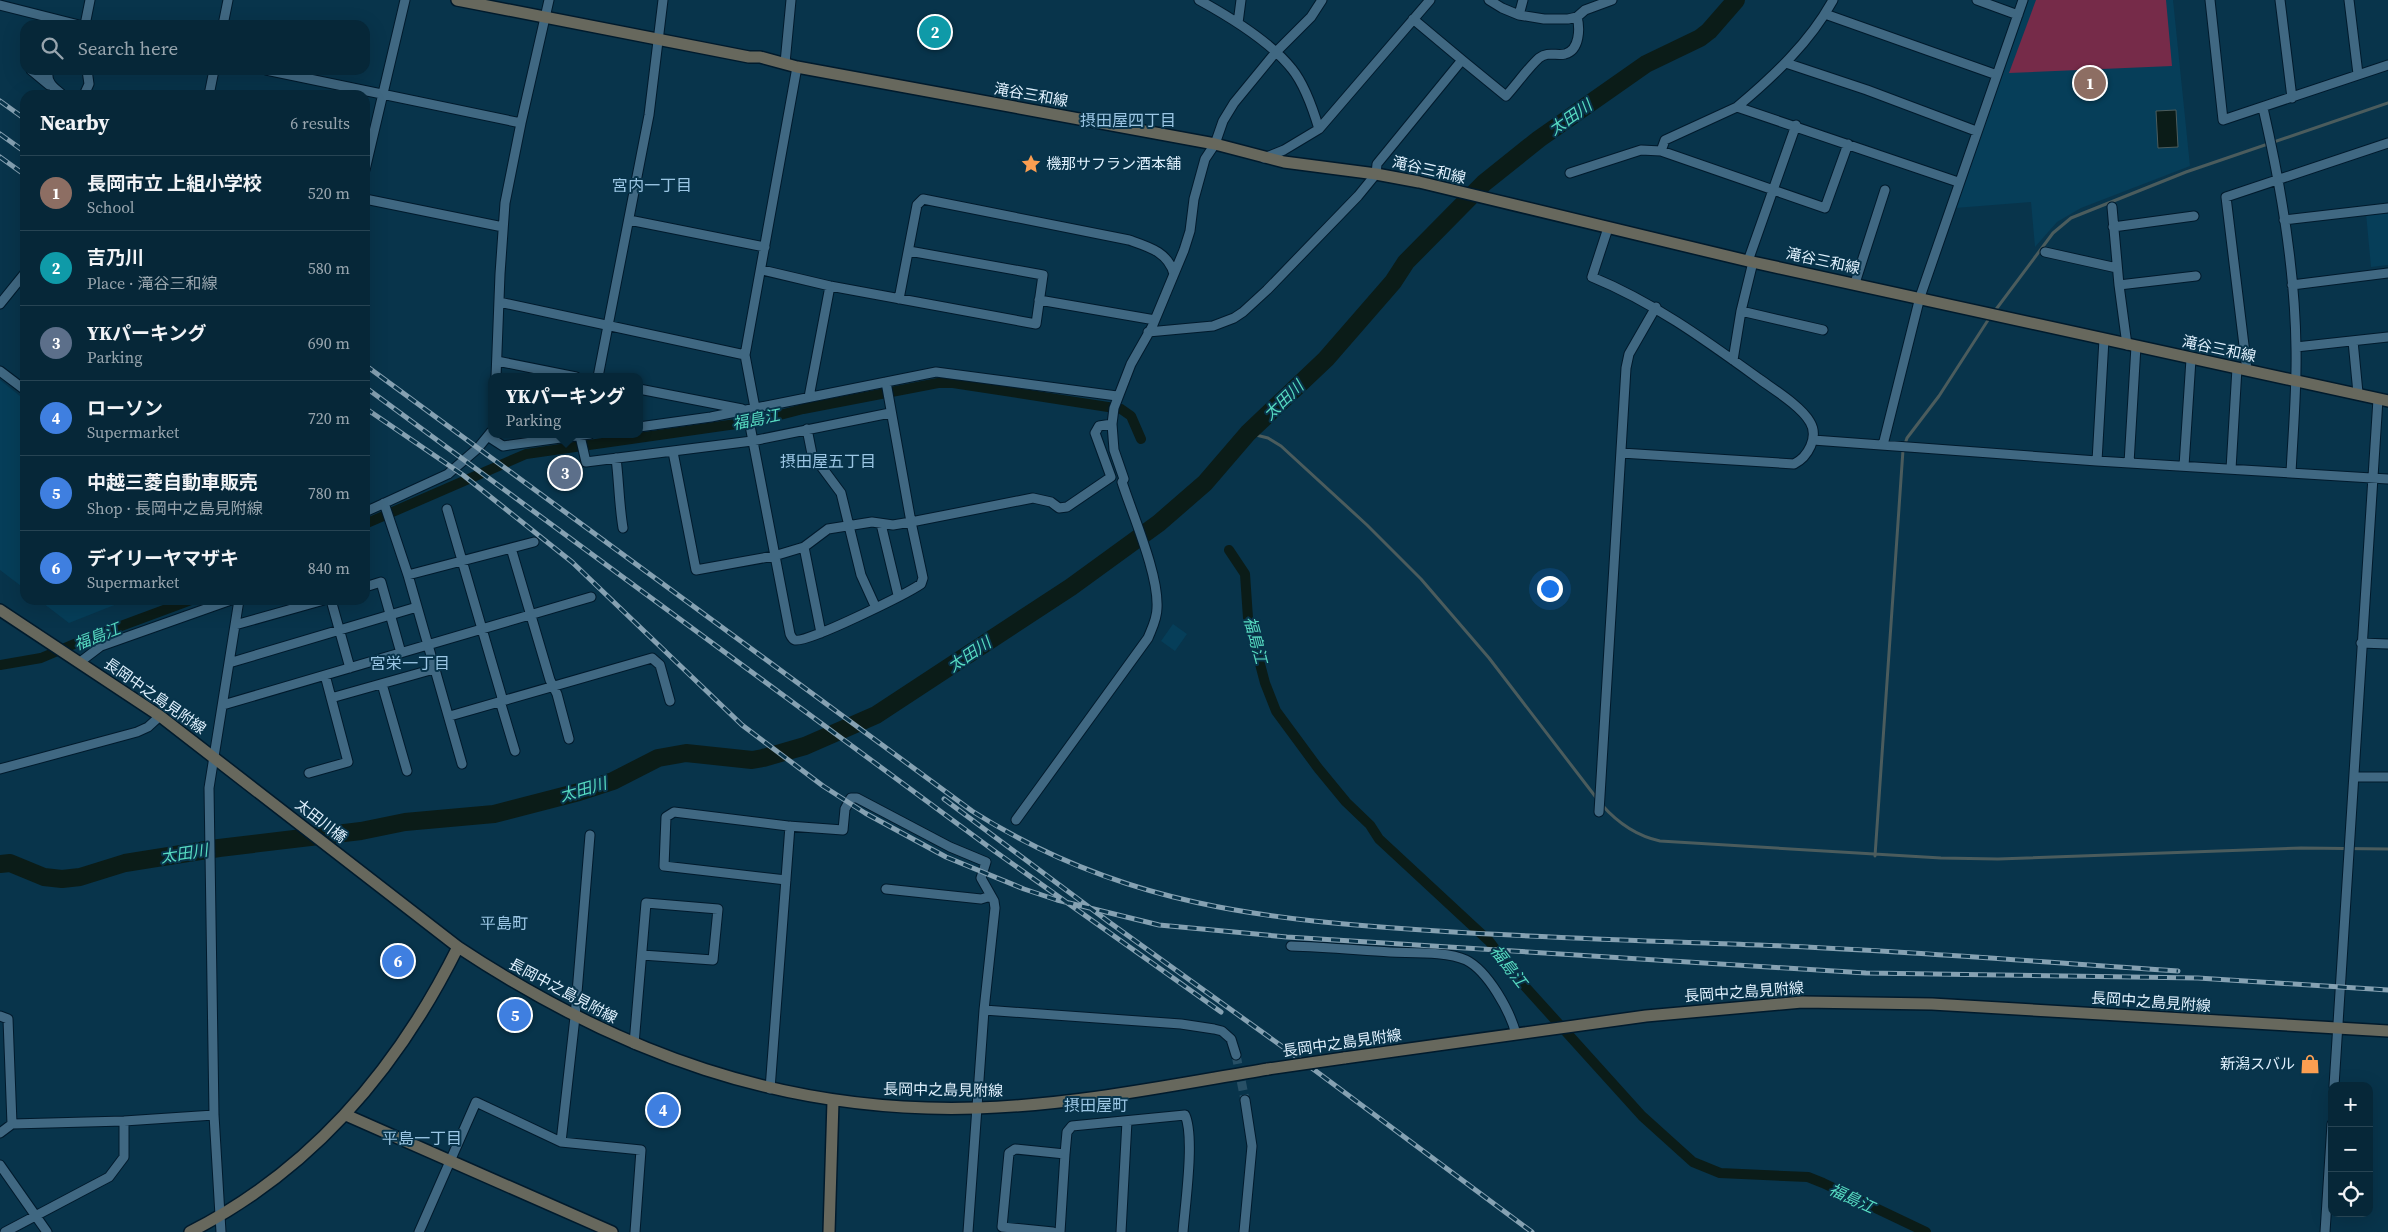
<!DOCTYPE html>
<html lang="en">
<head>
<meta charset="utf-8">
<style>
  :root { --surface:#062738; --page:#0f2f40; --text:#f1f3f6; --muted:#98a5ae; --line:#274453; --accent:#bca0f2 }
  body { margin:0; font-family:"Source Serif 4","Noto Sans JP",serif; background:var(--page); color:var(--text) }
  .controls { position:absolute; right:15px; bottom:15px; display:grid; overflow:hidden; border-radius:10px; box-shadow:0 5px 20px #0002 }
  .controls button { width:45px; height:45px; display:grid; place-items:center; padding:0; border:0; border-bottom:1px solid var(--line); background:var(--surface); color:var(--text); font:25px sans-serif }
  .you { position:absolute; left:1549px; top:588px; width:18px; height:18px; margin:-12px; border:4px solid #fff; border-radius:50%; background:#1a73e8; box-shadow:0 0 0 8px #1a73e833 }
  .badge { display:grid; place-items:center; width:32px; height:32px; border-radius:50%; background:var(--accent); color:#fff; font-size:16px; font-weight:700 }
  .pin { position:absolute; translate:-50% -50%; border:2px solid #fff; box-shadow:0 1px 5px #0006 }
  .popup { position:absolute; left:488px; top:373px; width:155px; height:65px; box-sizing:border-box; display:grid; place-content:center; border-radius:10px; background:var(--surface); filter:drop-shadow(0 1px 4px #0005); font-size:16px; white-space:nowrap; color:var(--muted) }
  .popup b { font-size:19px; color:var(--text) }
  .popup::after { content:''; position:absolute; left:50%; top:100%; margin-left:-10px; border:10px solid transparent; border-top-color:var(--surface) }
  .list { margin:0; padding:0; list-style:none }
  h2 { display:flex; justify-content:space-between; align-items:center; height:65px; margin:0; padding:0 20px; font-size:21px }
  h2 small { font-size:16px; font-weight:400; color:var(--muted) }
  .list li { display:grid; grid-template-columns:32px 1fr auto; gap:15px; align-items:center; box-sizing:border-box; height:75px; padding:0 20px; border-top:1px solid var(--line) }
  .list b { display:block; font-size:19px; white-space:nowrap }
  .list p { margin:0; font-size:16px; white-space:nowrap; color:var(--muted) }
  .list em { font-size:16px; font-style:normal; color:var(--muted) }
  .icon { flex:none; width:28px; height:28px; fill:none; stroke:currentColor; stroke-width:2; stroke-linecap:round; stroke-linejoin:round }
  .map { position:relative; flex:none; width:2388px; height:1232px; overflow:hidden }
  .search { position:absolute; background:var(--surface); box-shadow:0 5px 20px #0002; left:20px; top:20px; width:350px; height:55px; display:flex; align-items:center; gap:12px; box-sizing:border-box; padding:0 18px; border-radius:15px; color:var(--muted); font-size:19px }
  .panel { position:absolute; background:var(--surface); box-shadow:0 5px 20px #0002; left:20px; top:90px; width:350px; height:515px; border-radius:15px }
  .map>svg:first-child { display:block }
  .built { fill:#063e59 }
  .green { fill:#762b49 }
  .water { fill:#0b1c18; stroke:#4b5c5d }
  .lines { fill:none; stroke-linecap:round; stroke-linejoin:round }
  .stream { stroke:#4b5c5d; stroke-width:3 }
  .canal { stroke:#0b1c18; stroke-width:10 }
  .river { stroke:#0b1c18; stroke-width:18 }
  .street-tunnel { stroke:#285066; stroke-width:9; stroke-dasharray:9 4.5; stroke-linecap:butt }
  .street-casing { stroke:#001a2c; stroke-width:11 }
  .secondary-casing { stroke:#001a2c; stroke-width:14 }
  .street { stroke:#406882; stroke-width:9 }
  .secondary { stroke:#67685d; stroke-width:11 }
  .rail-casing { stroke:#85a1b2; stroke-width:5 }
  .rail { stroke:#08344b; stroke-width:3; stroke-dasharray:9; stroke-linecap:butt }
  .secondary-bridge-casing { stroke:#001a2c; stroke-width:14; stroke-linecap:butt }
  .secondary-bridge { stroke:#67685d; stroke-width:11 }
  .labels { text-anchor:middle; stroke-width:4; stroke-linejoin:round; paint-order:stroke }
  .street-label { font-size:15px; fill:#e0f1fe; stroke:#08344b }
  .poi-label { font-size:15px; fill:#e0f1fe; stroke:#08344b; text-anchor:start }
  .water-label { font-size:16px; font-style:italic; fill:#57dac1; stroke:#08344b }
  .neighbourhood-label { font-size:16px; fill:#9bc6e4; stroke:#08344b }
</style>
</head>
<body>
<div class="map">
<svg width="2388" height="1232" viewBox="0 0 2388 1232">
  <rect width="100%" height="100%" fill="#08344b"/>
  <path class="built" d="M2029,0h144l17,166 -109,42 -24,14 -22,25 -4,-45 -76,6z
    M2388,211v54l-17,2 -5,-54z
    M0,380l25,20v189l-25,-19z
    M39,600h88l-58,23z
    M1173,624l14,10 -12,17 -14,-10z"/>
  <path class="green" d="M2036,0h130l6,66 -163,7z"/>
  <path class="water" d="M2176,110l2,37 -20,1 -2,-37z"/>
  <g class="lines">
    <path class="stream" d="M1994,312l59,-79 18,-15 115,-46 202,-69
      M1248,433l20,5 13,8 86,79 54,54 68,79 109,142
      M1602,805c15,17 35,31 58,36l281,17 57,1 303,-11 87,1
      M1875,856l28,-406 4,-12 32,-42 51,-79"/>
    <path class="canal" d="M365,524l161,-70 231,-33 46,-12 135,-26h15l168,26 10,7 10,23
      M1229,550l16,24 3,44 17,65 11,28 42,57 28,34 24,23 9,14 110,102 32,41 121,134 51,46 27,11 88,4 15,6 103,49
      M0,665l41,-7 45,-19 105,-39"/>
    <path class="river" d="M0,864l10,-1 34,14 18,2 18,-2 45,-14 94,-15 142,-17 44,-9 89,-8 85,-22 34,-11 45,-23 28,-5 66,7 11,-2 42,-12 71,-31 195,-128 88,-64 46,-40 43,-50 78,-74 67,-77 13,-20 78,-79 55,-44 107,-75 54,-26 9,-7 27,-31"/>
    <path class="street-tunnel" d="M1236,1055l9,45"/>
    <defs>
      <path id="street" d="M1199,0c31,17 71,41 93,69 13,16 21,40 27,60
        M1489,0l13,8 17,7 4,-15
        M1833,0c-23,42 -59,76 -96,107l221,75
        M1977,0l41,15
        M2210,0l13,120 165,-55
        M2280,0l12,98
        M2349,0l9,74
        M0,5l79,20
        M1825,14l172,61
        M1519,15l25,4h24l9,-2 8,-7 27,-10
        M1238,23l3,-23
        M85,25l5,-25
        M223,25l5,-25
        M1462,60l44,36c11,-12 21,-27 33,-38 9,-7 17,-2 26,-4 15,-4 15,-26 12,-37
        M785,63l6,-63
        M1786,63l81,27 109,41
        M31,70l18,15
        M48,70c-2,13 6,18 15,25
        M266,70l255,53
        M84,95l5,-11 -2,-14
        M209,95l5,-25
        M1737,107l-72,33 -4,11 164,57 23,-64
        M2263,108c18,78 32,159 33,240 1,41 -3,83 -5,125
        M1264,158l20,-8 35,-21 111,-129
        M365,170l40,-170
        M1570,173l71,-23 20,1
        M365,199l138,28
        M2112,207l7,78 8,60
        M629,220l136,27
        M2284,220l104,-12
        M2113,227l81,-11
        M1608,228l-16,49c61,25 112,62 166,101 15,11 43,28 52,44 9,15 -2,35 -16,42l-173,-11
        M2045,252l72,16
        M1748,261l48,-136
        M762,270l68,16 206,38 7,-49 -134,-24
        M1855,283l30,-93
        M2119,285l77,-9
        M2292,285l96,-12
        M899,299l18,-94 6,-6 206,41c20,7 39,12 45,34
        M1039,300l116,20
        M499,302l246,53
        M0,304l25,-31
        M1741,311l82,19
        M1148,332l65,-6 21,-8 9,-6 24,-22 91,-94 18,-22 1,-10 85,-104 -49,-41
        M2353,341l5,52
        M2296,347l92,-10
        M1733,360l8,-49 12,-49
        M497,361l79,16
        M2247,370l-21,-173 162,-54
        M0,371l25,19
        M496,377l4,-103 5,-71 16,-80 28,-123
        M598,377l51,-262 14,-115
        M886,382l25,140 122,-24 18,4 8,6 8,-1 44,-30 -16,-44 4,-7 13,-2
        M639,389l103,20
        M809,397l21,-111
        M755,408l-10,-53 52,-288
        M639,427l72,-10 225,-45 181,24
        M807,429l5,25 29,39 20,82 15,33
        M580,436l6,26 166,-21 138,-28
        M489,437l14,9 87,-12
        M1813,440l284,21 291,18
        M1883,445l37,-148 103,-297
        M673,452l23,118 78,-14 30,-9 24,-18 44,-7 21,3 18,-3 12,56 -2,6c-13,9 -115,60 -126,56 -3,-1 -4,-4 -5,-6l-43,-224
        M616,458c3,24 3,46 7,70
        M2097,461l7,-122
        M2129,463l7,-117
        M2184,466l7,-107
        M2231,469l6,-101
        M384,503l24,72 54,189
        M447,509l56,192
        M365,512l83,-38 30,-26 13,-16
        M881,524l17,71
        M804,547l17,86
        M511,548l39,132 7,14 12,45
        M408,575l126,-33
        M365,587l16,-5 20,71
        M331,600l19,68
        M235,625l89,-25
        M2361,643l27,1
        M80,662l21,-16 130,-46
        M229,663l188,-56
        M382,684l25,87
        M331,698l103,-29
        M500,701l15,50
        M223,705l368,-108
        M450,716l202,-58 8,7 10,36
        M0,769l137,-37 11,-5 12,-11
        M309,773l39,-11 -23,-87
        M2354,777h34
        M1599,812l27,-444 3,-14 27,-47
        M1016,820l132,-182c4,-10 9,-19 9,-30 2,-33 -24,-92 -35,-126l2,-3 -10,-29 -2,-26 2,-16 17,-44 21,-37 32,-77 6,-19 4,-32 11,-40 10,-15 8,-23 11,-18 41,-50 36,-36 11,-17
        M786,880l-122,-14 2,-49 8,-5 114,14 55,4 2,-21 6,-11h6l93,49 36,15 -5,16 13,23 1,7 -11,102 -16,222
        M886,889l95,10 10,-3
        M1291,946c33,1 66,4 99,6 21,1 57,-1 76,8 22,11 44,51 50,74
        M984,1010l197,14 33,5 8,2 9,8 5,16
        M0,1016l8,3 4,105
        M634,1044l12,-141 72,6 -5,51 -71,-5
        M2334,1086l44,-687
        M770,1089l20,-263
        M0,1133l12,-9 112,-3 90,-6
        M561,1142l14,-125 15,-182
        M0,1165l47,67
        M5,1232l104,-55 15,-20v-36
        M221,1232l-7,-117 -5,-327 30,-188
        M419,1232l57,-130 85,40 80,8 -6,82
        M1053,1232l-51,-5 7,-74 6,-4 50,5 2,-22 5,-6 113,-11c10,22 0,90 -2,117
        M1060,1232l5,-78
        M1121,1232l6,-111
        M1244,1232l8,-86 -7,-46
        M2325,1232l7,-108"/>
      <path id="secondary" d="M457,0l292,57h11l37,10 418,77 69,18 92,12 43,8 329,79 640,140
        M0,610l160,106 298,231c160,106 326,167 519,161 98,-3 195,-23 291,-39
        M1344,1058l302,-42 156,-14 130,2 456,27
        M346,1115l266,117
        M190,1232c122,-62 208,-164 268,-285
        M829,1232l4,-131"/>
    </defs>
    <use href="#street" class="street-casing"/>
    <use href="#secondary" class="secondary-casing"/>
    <use href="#street" class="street"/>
    <use href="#secondary" class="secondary"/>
    <defs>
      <path id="rail" d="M0,101l25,18
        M0,134l25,18
        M0,157l25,18
        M365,365l607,446c150,95 294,109 466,120 107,7 214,10 321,14 140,5 280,17 419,26
        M365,387l628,463 228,162
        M365,408l98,67 109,87 170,163 81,61 42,27 81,44 78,32 33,11 102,25 128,12 579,36 332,5 190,12
        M944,799l165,123 192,138 231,172"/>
    </defs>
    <use href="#rail" class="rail-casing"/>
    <use href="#rail" class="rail"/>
    <defs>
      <path id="secondary-bridge" d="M1268,1069l76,-11"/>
    </defs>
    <use href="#secondary-bridge" class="secondary-bridge-casing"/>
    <use href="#secondary-bridge" class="secondary-bridge"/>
  </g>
  <defs>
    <symbol id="sight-bare" viewBox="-9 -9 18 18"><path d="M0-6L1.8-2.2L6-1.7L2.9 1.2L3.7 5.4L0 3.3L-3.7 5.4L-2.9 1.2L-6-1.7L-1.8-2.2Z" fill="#fb9e51" stroke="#08344b" stroke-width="2.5" paint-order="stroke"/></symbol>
    <symbol id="shop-bare" viewBox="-9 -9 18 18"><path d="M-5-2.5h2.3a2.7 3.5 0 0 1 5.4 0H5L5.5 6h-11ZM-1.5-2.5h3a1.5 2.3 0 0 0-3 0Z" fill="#fb9e51" stroke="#08344b" stroke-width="2.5" paint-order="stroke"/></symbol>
  </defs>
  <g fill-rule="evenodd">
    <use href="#sight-bare" x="1017" y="150" width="28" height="28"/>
    <use href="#shop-bare" x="2296" y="1050" width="28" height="28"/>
  </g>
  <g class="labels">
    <g class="street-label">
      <text transform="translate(1031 95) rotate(10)" y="5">滝谷三和線</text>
      <text transform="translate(1429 170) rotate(13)" y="5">滝谷三和線</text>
      <text transform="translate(1823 261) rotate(12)" y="5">滝谷三和線</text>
      <text transform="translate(2219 349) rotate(12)" y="5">滝谷三和線</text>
      <text transform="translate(155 696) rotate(35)" y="5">長岡中之島見附線</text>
      <text transform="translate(321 821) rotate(38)" y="5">太田川橋</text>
      <text transform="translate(563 991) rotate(28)" y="5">長岡中之島見附線</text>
      <text transform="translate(1744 992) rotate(-4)" y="5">長岡中之島見附線</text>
      <text transform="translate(2151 1002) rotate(4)" y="5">長岡中之島見附線</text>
      <text transform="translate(1342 1043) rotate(-8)" y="5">長岡中之島見附線</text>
      <text transform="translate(943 1090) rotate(1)" y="5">長岡中之島見附線</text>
    </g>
    <g class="poi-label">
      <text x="1046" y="169">機那サフラン酒本舗</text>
      <text x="2295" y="1069" text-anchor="end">新潟スバル</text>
    </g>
    <g class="water-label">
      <text transform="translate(1570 117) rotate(-35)" y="6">太田川</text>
      <text transform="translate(1283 400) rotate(-44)" y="6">太田川</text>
      <text transform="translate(756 419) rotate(-11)" y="6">福島江</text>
      <text transform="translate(97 636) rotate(-21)" y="6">福島江</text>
      <text transform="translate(1256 640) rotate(75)" y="6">福島江</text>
      <text transform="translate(969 654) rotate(-34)" y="6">太田川</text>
      <text transform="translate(583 789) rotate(-16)" y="6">太田川</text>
      <text transform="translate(184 853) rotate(-9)" y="6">太田川</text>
      <text transform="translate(1509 966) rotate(52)" y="6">福島江</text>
      <text transform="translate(1852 1198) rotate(25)" y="6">福島江</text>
    </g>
    <g class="neighbourhood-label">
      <text x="1128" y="126">摂田屋四丁目</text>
      <text x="652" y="191">宮内一丁目</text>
      <text x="828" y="467">摂田屋五丁目</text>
      <text x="410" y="669">宮栄一丁目</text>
      <text x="504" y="929">平島町</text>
      <text x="1096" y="1111">摂田屋町</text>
      <text x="422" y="1144">平島一丁目</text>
    </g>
  </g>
</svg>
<div class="controls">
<button>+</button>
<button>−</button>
<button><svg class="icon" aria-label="locate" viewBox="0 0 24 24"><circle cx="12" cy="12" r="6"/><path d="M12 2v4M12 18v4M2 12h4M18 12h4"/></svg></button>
</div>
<div class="you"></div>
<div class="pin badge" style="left:2090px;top:83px;background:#8d6e63">1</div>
<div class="pin badge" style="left:935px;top:32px;background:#0f9aa8">2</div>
<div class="pin badge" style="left:565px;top:473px;background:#5c6f8a">3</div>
<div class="popup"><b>YKパーキング</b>Parking</div>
<div class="pin badge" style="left:663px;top:1110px;background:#3f7fe0">4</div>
<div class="pin badge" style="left:515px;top:1015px;background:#3f7fe0">5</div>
<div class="pin badge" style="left:398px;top:961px;background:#3f7fe0">6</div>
<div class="search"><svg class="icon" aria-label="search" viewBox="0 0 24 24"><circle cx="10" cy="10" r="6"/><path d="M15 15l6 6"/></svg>Search here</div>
<section class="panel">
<h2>Nearby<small>6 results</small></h2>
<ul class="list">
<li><span class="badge" style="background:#8d6e63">1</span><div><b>長岡市立 上組小学校</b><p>School</p></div><em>520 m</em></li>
<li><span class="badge" style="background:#0f9aa8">2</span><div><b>吉乃川</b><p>Place · 滝谷三和線</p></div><em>580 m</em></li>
<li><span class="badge" style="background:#5c6f8a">3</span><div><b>YKパーキング</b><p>Parking</p></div><em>690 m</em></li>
<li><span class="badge" style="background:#3f7fe0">4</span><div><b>ローソン</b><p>Supermarket</p></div><em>720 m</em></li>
<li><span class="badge" style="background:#3f7fe0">5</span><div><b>中越三菱自動車販売</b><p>Shop · 長岡中之島見附線</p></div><em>780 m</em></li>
<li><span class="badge" style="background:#3f7fe0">6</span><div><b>デイリーヤマザキ</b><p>Supermarket</p></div><em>840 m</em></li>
</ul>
</section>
</div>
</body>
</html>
